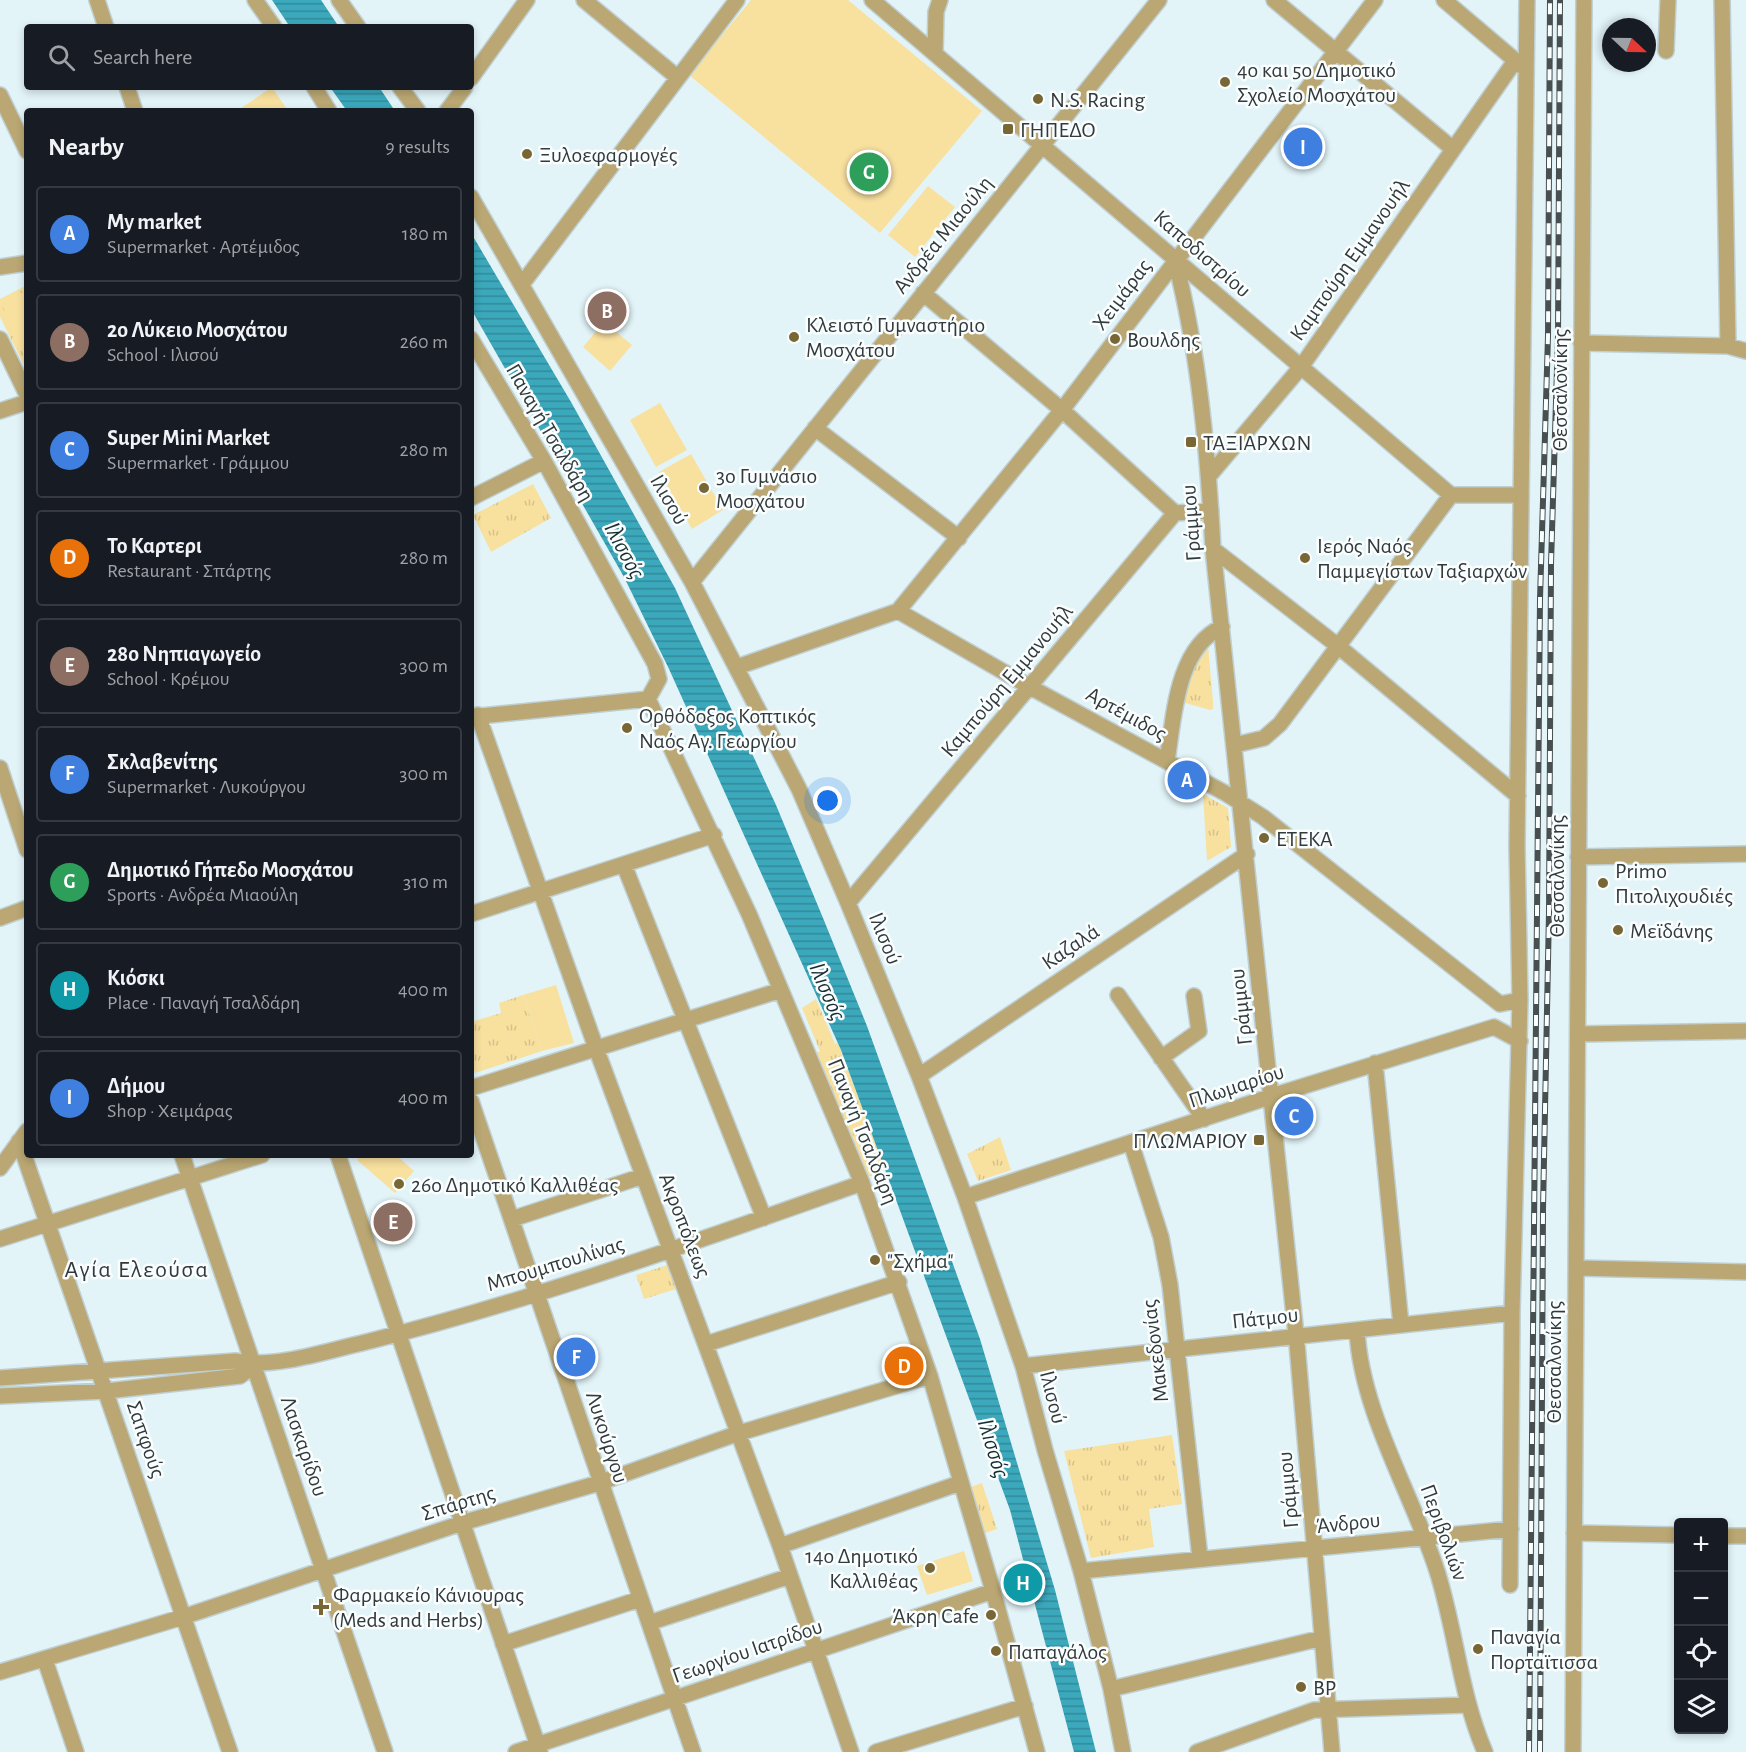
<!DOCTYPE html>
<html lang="en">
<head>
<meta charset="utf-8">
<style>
  :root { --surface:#171b24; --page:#20242c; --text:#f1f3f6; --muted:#9ea1a6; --line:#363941; --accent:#0b8043 }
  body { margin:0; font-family:"Alegreya Sans",sans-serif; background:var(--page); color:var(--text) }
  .controls { position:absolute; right:18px; bottom:18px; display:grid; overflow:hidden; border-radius:6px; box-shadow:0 3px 9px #0003 }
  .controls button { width:54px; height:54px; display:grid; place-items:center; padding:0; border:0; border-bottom:2px solid var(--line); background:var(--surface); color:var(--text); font:30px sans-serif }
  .compass { position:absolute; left:1602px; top:18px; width:54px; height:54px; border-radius:50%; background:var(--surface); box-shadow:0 3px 9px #0003; rotate:112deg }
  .you { position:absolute; left:828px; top:801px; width:21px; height:21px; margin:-15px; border:4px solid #fff; border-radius:50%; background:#1a73e8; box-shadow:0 0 0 9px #1a73e833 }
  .badge { display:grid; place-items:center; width:39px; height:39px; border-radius:50%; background:var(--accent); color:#fff; font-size:20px; font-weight:700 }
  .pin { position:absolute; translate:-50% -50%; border:3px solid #fff; box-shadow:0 2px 6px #0006 }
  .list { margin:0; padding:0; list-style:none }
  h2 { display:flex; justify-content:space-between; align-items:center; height:78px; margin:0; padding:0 24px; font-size:26px }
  h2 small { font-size:20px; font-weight:400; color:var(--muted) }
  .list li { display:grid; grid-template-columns:39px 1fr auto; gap:18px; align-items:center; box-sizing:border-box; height:96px; margin:0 12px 12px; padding:0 12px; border:2px solid var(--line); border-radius:6px }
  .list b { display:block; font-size:22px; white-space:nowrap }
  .list p { margin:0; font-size:20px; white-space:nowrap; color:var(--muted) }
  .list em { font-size:20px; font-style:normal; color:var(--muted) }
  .icon { flex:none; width:33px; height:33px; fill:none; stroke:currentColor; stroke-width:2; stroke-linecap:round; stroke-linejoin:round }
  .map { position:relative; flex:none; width:1746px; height:1752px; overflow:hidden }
  .search { position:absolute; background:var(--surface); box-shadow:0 3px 9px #0003; left:24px; top:24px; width:450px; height:66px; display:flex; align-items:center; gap:15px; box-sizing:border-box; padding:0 21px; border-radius:6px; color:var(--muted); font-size:22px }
  .panel { position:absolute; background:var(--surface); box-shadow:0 3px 9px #0003; left:24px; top:108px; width:450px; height:1050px; border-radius:6px }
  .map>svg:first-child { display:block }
  .grass { fill:url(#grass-tufts) }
  .pitch { fill:#f8e09f }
  .water { fill:url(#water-rules) }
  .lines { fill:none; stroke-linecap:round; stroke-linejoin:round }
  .minor-casing { stroke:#bfcfd2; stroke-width:18 }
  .minor { stroke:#baa773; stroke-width:15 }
  .rail-casing { stroke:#474f51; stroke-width:6 }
  .rail { stroke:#fafeff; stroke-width:4; stroke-dasharray:11; stroke-linecap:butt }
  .poi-dot { fill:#786635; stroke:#fafeff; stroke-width:2 }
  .labels { text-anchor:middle; stroke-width:5; stroke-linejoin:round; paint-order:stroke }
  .poi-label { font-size:22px; fill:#333a3c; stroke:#fafeff; text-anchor:start }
  .street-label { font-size:22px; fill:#333a3c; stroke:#fafeff }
  .water-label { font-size:24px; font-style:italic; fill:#192d31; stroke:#fafeff }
  .neighbourhood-label { font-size:24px; letter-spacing:1.5px; fill:#333a3c; stroke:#fafeff }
</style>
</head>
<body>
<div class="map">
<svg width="1746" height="1752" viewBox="0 0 1746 1752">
  <defs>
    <pattern id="grass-tufts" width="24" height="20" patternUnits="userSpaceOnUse" patternTransform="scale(1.5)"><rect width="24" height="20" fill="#f8e09f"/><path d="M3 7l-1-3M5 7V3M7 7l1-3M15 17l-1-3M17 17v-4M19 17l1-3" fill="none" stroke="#d5c18a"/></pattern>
    <pattern id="water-rules" width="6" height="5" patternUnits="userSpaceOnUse" patternTransform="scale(1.5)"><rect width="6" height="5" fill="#3ba8bc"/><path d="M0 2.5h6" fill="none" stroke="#328a9a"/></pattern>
  </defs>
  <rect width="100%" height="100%" fill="#e2f4f8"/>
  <path class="grass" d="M27,285v86l-27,-54v-18z
    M533,484l18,34 -60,34 -18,-37z
    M1205,643l3,3 5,56v7l-3,1 -28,-8v-6z
    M1203,794l25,14 3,39 -24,14z
    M523,995l19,56 -67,22 -4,-12v-39l30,-9 -2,-10z
    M816,999l19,45 3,-1 47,126 -19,9 -53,-123 7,-4 -18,-43z
    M1000,1137l11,33 -33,11 -11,-27z
    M668,1265l8,24 -32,10 -8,-24z
    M1172,1435l10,69 -33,5 5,38 -63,11 -27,-107z
    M982,1483l15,46 -18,6 -14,-46z"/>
  <path class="pitch" d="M751,0h97l134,111 -102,122 -191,-158z
    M272,87l16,24h-51z
    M928,186l27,21 -40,50 -27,-22z
    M27,290v41l-9,5 -17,-32z
    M604,322l28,23 -22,26 -27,-24z
    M660,403l27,47 -31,17 -26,-47z
    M691,454l32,56 -31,19 -33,-57z
    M556,985l18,58 -32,8 -19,-56z
    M361,1155h35l18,16 -19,22 -38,-33z
    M964,1551l9,30 -46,14 -10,-29z"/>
  <path class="water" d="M272,0h49l18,27h-49z
    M330,87h49l16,24h-48z
    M471,233l100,169 104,186 101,217 47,113 44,108 113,313 75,251 41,162h-22l-64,-242 -169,-460 -172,-381 -45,-92 -153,-268z"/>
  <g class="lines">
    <defs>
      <path id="minor" d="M97,0l9,27
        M255,0l19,27
        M339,0l19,27
        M584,0l93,77
        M872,0l579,495h70
        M1274,0l179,149
        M1444,0l79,67
        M1722,0l6,346
        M1666,51l2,-51
        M935,54l1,-42 4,-12
        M471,78l56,-78
        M127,87l8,24
        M314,87l15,24
        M400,87l18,24
        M0,95l27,56
        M447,111l18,-24
        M471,197l221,385 107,207 49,114 71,173 46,121 58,169 22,84 36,121 30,118 12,63
        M1175,260c24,93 33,193 38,289l84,795 35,408
        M0,267l27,-4
        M522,284l215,-284
        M923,293l139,117 113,103
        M0,339l27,56
        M471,339l73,122 111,203 4,15 -11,20
        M1581,343l147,3 18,5
        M0,411l27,-9
        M815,428l144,110
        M1209,476l92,-109 214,-306
        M471,498l73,-37
        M1213,549l125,97 180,150
        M692,582l467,-582
        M898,611l164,-201 313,-410
        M737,667l161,-56 132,76 195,106 38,24 237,187 20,-4
        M648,699l101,215 113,269 68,193 63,215 44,161
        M478,715l118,333 184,498 71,206
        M471,717l177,-18
        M1235,745l29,-7 16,-14 171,-229
        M1167,761c7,-44 9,-113 55,-134
        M0,768l27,82
        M1578,857l168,-3
        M624,865l140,353
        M848,903l327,-390 36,-2
        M471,914l243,-79
        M0,918l27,-10
        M1118,995l86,124
        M1579,1034l167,-3
        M1161,1058l38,-27 -5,-35
        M1375,1063l26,262
        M919,1076l328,-222
        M471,1088l310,-98
        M471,1101l222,651
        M19,1141l211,611
        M1131,1143l30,94 9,48 30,273
        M182,1155l203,597
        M338,1155l202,597
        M0,1168l27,-37
        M965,1197l307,-101 222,-69 26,14
        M512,1219l131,-43
        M0,1239l262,-84
        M1576,1268l170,4
        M1357,1330c4,82 55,163 80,241 19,60 23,123 48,181
        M706,1344l193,-62
        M1023,1366l489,-53
        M0,1378l236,-17c40,8 94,-11 134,-20 167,-42 330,-101 492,-158
        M0,1396l107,-5 133,-15 14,-11
        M1574,1533l104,2
        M1724,1536h22
        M780,1546l180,-63
        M1081,1571l430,-42
        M1510,1585l2,-272 8,-313 -3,-154 10,-846
        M649,1623l141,-47
        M503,1644l137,-45
        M45,1660l31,92
        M0,1672l183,-55 279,-94 137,-40 137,-49 194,-58
        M1111,1689l211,-51
        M516,1752l477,-161
        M876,1752l149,-46
        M1197,1752l117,-42 154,-5
        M1573,1752l11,-1752"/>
    </defs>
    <use href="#minor" class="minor-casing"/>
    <use href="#minor" class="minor"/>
    <defs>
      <path id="rail" d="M1529,1752l11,-1153 8,-263 2,-336
        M1540,1752l3,-543 6,-297 2,-348 7,-228 2,-336"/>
    </defs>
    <use href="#rail" class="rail-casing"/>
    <use href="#rail" class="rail"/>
  </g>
  <g class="poi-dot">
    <circle cx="1225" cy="82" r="6"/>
    <circle cx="1038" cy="99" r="6"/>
    <rect x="1002" y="123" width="12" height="12" rx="3"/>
    <circle cx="527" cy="154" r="6"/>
    <circle cx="794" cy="337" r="6"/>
    <circle cx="1115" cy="339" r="6"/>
    <rect x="1185" y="436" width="12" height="12" rx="3"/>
    <circle cx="704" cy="488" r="6"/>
    <circle cx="1305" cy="558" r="6"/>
    <circle cx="627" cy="728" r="6"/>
    <circle cx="1264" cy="838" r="6"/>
    <circle cx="1603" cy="883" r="6"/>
    <circle cx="1618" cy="930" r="6"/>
    <rect x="1253" y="1134" width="12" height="12" rx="3"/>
    <circle cx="399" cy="1184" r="6"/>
    <circle cx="875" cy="1260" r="6"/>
    <circle cx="930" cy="1568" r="6"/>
    <path d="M318 1598h6v6h6v6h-6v6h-6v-6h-6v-6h6z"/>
    <circle cx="991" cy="1615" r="6"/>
    <circle cx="1478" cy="1649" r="6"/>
    <circle cx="996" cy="1651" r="6"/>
    <circle cx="1301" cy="1687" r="6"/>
  </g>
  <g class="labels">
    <g class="poi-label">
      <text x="1237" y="77">4ο και 5ο Δημοτικό<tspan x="1237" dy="25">Σχολείο Μοσχάτου</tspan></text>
      <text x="1050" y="107">N.S. Racing</text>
      <text x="1020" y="137">ΓΗΠΕΔΟ</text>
      <text x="539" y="162">Ξυλοεφαρμογές</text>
      <text x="806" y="332">Κλειστό Γυμναστήριο<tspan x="806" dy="25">Μοσχάτου</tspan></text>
      <text x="1127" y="347">Βουλδης</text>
      <text x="1203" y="450">ΤΑΞΙΑΡΧΩΝ</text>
      <text x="716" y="483">3o Γυμνάσιο<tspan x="716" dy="25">Μοσχάτου</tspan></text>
      <text x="1317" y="553">Ιερός Ναός<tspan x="1317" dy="25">Παμμεγίστων Ταξιαρχών</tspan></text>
      <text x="639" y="723">Ορθόδοξος Κοπτικός<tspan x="639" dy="25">Ναός Αγ. Γεωργίου</tspan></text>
      <text x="1276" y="846">ΕΤΕΚΑ</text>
      <text x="1615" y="878">Primo<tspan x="1615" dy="25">Πιτολιχουδιές</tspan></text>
      <text x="1630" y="938">Μεϊδάνης</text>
      <text x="1247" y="1148" text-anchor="end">ΠΛΩΜΑΡΙΟΥ</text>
      <text x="411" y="1192">26ο Δημοτικό Καλλιθέας</text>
      <text x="887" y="1268">"Σχήμα"</text>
      <text x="918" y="1563" text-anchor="end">14ο Δημοτικό<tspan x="918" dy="25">Καλλιθέας</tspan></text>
      <text x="333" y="1602">Φαρμακείο Κάνιουρας<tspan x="333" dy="25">(Meds and Herbs)</tspan></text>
      <text x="979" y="1623" text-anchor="end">Άκρη Cafe</text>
      <text x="1490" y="1644">Παναγία<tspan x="1490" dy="25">Πορταϊτισσα</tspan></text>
      <text x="1008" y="1659">Παπαγάλος</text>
      <text x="1313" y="1695">BP</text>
    </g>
    <g class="street-label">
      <text transform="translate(942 234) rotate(-51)" y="8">Ανδρέα Μιαούλη</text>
      <text transform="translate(1203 253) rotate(41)" y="8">Καποδιστρίου</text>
      <text transform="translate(1349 259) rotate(-55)" y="8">Καμπούρη Εμμανουήλ</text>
      <text transform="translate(1121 294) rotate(-53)" y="8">Χειμάρας</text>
      <text transform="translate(1559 390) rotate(-90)" y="8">Θεσσαλονίκης</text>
      <text transform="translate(551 432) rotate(60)" y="8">Παναγή Τσαλδάρη</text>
      <text transform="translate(670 499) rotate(60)" y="8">Ιλισού</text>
      <text transform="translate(1190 523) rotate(-94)" y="8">Γράμμου</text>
      <text transform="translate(1006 680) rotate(-50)" y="8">Καμπούρη Εμμανουήλ</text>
      <text transform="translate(1127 713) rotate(29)" y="8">Αρτέμιδος</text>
      <text transform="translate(1556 876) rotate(-90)" y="8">Θεσσαλονίκης</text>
      <text transform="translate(886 938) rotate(68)" y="8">Ιλισού</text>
      <text transform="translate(1070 946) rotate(-34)" y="8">Καζαλά</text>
      <text transform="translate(1240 1007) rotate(-96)" y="8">Γράμμου</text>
      <text transform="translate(1236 1085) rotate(-18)" y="8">Πλωμαρίου</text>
      <text transform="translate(864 1131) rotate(68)" y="8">Παναγή Τσαλδάρη</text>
      <text transform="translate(686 1225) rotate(69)" y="8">Ακροπόλεως</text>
      <text transform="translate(555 1263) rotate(-17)" y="8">Μπουμπουλίνας</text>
      <text transform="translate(1265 1317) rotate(-6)" y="8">Πάτμου</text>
      <text transform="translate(1154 1351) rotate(-97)" y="8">Μακεδονίας</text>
      <text transform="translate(1553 1362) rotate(-90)" y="8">Θεσσαλονίκης</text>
      <text transform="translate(1054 1397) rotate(76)" y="8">Ιλισού</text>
      <text transform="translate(608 1437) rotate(72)" y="8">Λυκούργου</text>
      <text transform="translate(147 1439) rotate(71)" y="8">Σαπφούς</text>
      <text transform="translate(305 1446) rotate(71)" y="8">Λασκαρίδου</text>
      <text transform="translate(1287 1490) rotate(-95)" y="8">Γράμμου</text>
      <text transform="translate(458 1502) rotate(-17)" y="8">Σπάρτης</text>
      <text transform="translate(1348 1522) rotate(-6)" y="8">Άνδρου</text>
      <text transform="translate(1445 1532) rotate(70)" y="8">Περιβολιών</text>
      <text transform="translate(747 1650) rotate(-19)" y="8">Γεωργίου Ιατρίδου</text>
    </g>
    <g class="water-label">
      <text transform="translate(625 550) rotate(62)" y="8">Ιλισσός</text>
      <text transform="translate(828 991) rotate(67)" y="8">Ιλισσός</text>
      <text transform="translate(994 1448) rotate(73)" y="8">Ιλισσός</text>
    </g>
    <g class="neighbourhood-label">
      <text x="137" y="1277">Αγία Ελεούσα</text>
    </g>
  </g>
</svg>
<div class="controls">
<button>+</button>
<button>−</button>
<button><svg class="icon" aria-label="locate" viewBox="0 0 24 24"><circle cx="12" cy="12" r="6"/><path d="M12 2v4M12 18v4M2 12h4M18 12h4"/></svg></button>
<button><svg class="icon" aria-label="layers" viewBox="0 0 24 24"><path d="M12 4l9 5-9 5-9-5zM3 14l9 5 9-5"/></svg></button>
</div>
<svg class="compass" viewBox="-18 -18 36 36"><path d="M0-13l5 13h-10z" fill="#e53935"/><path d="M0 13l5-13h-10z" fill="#9ea1a6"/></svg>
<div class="you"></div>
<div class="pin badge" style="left:1187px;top:780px;background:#3f7fe0">A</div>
<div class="pin badge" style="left:607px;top:311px;background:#8d6e63">B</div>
<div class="pin badge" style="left:1294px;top:1116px;background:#3f7fe0">C</div>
<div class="pin badge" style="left:904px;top:1366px;background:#e8710a">D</div>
<div class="pin badge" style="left:393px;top:1222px;background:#8d6e63">E</div>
<div class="pin badge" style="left:576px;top:1357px;background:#3f7fe0">F</div>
<div class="pin badge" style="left:869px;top:172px;background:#2e9e5b">G</div>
<div class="pin badge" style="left:1023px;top:1583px;background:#0f9aa8">H</div>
<div class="pin badge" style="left:1303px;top:147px;background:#3f7fe0">I</div>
<div class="search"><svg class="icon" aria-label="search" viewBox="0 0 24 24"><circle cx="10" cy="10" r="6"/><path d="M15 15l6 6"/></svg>Search here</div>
<section class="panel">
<h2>Nearby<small>9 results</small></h2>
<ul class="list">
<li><span class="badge" style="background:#3f7fe0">A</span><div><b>My market</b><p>Supermarket · Αρτέμιδος</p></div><em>180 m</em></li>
<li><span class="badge" style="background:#8d6e63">B</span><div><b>2ο Λύκειο Μοσχάτου</b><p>School · Ιλισού</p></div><em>260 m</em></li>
<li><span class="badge" style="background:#3f7fe0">C</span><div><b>Super Mini Market</b><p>Supermarket · Γράμμου</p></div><em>280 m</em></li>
<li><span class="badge" style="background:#e8710a">D</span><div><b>Το Καρτερι</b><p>Restaurant · Σπάρτης</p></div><em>280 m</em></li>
<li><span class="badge" style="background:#8d6e63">E</span><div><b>28ο Νηπιαγωγείο</b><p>School · Κρέμου</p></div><em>300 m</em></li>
<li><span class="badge" style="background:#3f7fe0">F</span><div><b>Σκλαβενίτης</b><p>Supermarket · Λυκούργου</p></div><em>300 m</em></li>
<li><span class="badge" style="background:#2e9e5b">G</span><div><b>Δημοτικό Γήπεδο Μοσχάτου</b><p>Sports · Ανδρέα Μιαούλη</p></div><em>310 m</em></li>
<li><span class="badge" style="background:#0f9aa8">H</span><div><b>Κιόσκι</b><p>Place · Παναγή Τσαλδάρη</p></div><em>400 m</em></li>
<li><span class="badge" style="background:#3f7fe0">I</span><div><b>Δήμου</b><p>Shop · Χειμάρας</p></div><em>400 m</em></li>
</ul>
</section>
</div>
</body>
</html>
